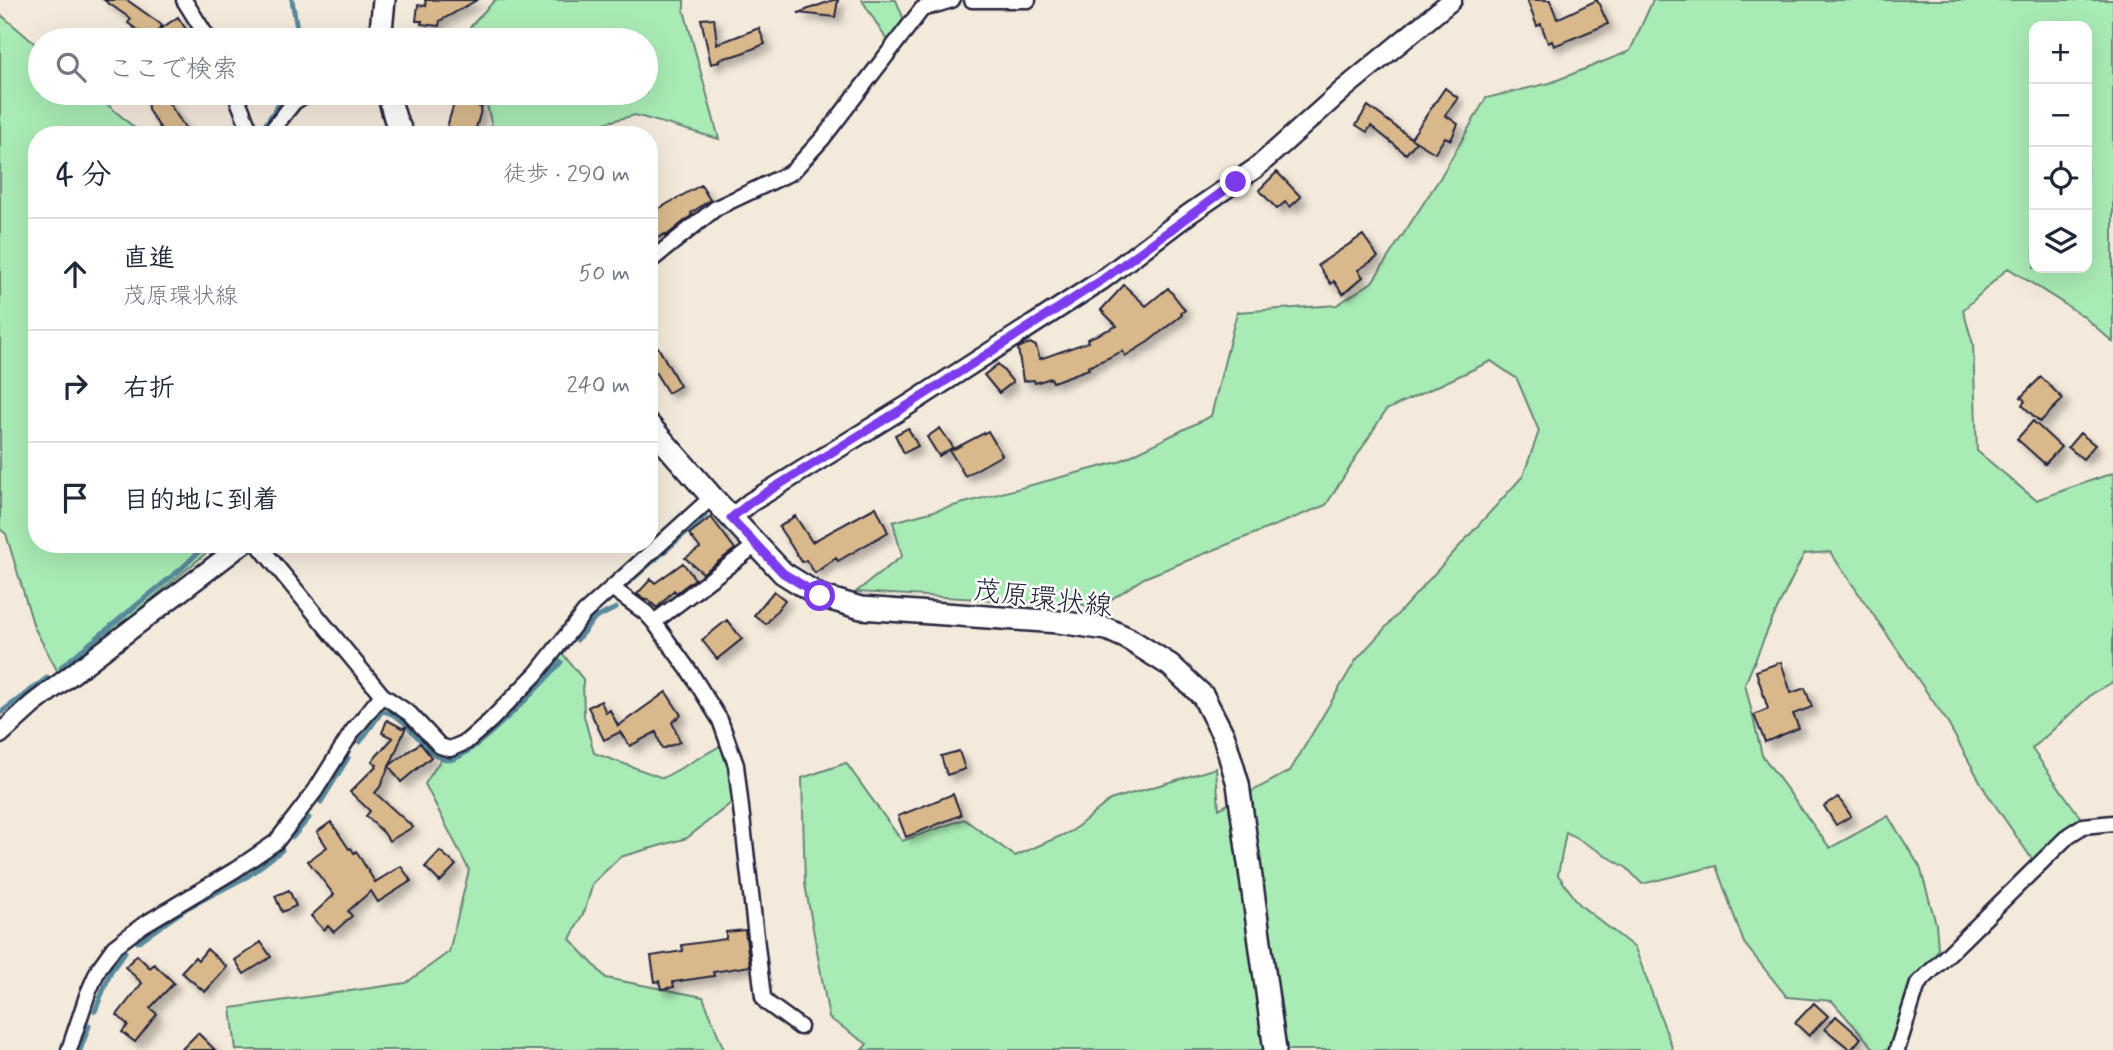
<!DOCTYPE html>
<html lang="ja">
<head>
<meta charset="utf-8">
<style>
  :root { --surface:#fff; --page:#f6f6f7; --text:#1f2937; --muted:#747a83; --line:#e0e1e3 }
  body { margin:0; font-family:Mynerve,"Klee One",sans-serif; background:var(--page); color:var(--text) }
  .controls { position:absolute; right:21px; top:21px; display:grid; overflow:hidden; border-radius:14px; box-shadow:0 7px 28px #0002 }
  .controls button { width:63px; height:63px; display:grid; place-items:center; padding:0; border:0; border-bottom:2px solid var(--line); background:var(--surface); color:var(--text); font:35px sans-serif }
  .stop { position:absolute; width:21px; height:21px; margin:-16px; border:5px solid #7c3aed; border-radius:50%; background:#fff }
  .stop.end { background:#7c3aed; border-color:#fff; box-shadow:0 2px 7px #0008 }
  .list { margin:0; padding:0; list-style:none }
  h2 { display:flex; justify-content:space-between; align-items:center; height:91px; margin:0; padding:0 28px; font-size:30px }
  h2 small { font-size:23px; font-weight:400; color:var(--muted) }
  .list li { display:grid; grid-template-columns:46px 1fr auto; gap:21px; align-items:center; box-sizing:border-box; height:112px; padding:0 28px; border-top:2px solid var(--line) }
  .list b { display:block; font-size:26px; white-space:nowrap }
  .list p { margin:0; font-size:23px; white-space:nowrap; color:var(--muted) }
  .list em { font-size:23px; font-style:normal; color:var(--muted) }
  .icon { flex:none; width:38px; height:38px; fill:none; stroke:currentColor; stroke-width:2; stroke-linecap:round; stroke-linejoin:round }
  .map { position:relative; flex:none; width:2113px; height:1050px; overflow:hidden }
  .search { position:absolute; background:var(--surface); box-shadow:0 7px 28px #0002; left:28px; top:28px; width:630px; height:77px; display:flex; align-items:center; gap:18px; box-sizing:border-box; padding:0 24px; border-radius:38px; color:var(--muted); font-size:26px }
  .panel { position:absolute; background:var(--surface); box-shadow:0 7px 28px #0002; left:28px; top:126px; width:630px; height:427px; border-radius:28px }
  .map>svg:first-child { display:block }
  .green { fill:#a9ebb5; stroke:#668678; stroke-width:2; fill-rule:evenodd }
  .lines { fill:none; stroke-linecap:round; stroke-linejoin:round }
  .stream { stroke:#59899b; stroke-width:5 }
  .building { fill:#d9b98c; stroke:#22223b; stroke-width:2; filter:url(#shadow) }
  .minor-casing { stroke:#22223b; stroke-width:19 }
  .tertiary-casing { stroke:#22223b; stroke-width:23 }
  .secondary-casing { stroke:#22223b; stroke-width:26 }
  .minor { stroke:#fff; stroke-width:14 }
  .tertiary { stroke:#fff; stroke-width:18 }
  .secondary { stroke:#fff; stroke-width:21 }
  .route { stroke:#7c3aed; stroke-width:9 }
  .labels { text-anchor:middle; stroke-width:5; stroke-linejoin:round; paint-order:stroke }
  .street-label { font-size:28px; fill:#22223b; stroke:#fff }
</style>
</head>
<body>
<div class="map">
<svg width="2113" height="1050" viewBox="0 0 2113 1050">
  <defs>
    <filter id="shadow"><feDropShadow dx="6" dy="6" stdDeviation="3.5" flood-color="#0004"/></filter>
  </defs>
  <rect width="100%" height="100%" fill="#f4eadc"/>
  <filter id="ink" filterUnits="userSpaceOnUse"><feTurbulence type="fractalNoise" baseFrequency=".0143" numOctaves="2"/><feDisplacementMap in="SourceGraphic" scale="14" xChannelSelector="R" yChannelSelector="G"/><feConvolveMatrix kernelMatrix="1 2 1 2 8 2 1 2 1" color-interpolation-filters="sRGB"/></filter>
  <g filter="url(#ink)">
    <path class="green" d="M495,0h189v10l35,129 -84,-24 -62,16 -37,4h-42l-10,-42h162v-53h-173l-3,-13z
      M862,0h34l8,20 -16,22z
      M1653,0h460v342l-30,-26 -75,-48 -45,42 10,34 4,107 59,49 77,-27v209l-21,12 -60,55 51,72 -49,41 -48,-70 -40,-72 -116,-168 -26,2 -33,68 -26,62 17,71 68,93 58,-32 32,51 16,57 2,24 -5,15 -42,87h-16l-43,-49 -45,-4 -43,-54 -28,-77 -74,18 -15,-16 -61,-36 -8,43 22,30 55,43 38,102h-811l5,-6 -38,-26 -24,-134 -3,-106 44,-15 56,78 62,-22 51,37 57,-25 38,-31 106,-32 3,41 71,-38 66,-111 167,-184 16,-45 -22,-52 -26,-18 -105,49 -60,95 -182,73 -43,28 -245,-14 46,-36 -9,-34 225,-60 93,-46 26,-104 100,-7 35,-23 68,-104 46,-80 64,-15 80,-32zM2034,26h53v242h-53z
      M0,14l40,34v45h54l49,42h-106v409h176l-2,5 -151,127 -26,-49 -28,-93 -6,-5z
      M562,653l21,26 1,37 10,37 69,25 59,-33 8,23 6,31 -49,39 -67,19 -27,26 -8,27 -15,29 36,39 97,19 21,53h-488l-5,-42 175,-25 43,-31 20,-82 -44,-86 21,-33 98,-81z"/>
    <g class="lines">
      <path class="stream" d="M292,0l7,40
        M265,125l21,-32
        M628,583l77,-67
        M577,640l17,-21 22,-11
        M61,667l121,-99 25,-24
        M0,713l47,-35
        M360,742l22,-31c28,5 35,35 59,47 5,2 10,3 15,0 23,-9 87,-75 105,-96
        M321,802l27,-44
        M293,837l16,-19
        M138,942l49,-34 61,-32 34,-26
        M95,1011l16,-40 14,-19
        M80,1050l9,-24"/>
    </g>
    <path class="building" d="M104,0h23l35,25 -11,15 -23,-17 3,-4z
      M425,0h52l-37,21 -1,5 -18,-2 1,-3h-6l2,-16 8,1z
      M833,0h5l-3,17 -37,-4z
      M1527,0h23l7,19 40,-19 11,24 -54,22 -2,-5 -4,2 -7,-19 -4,2z
      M178,17l11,17 -10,6h-14l-6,-10z
      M714,18l3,26 42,-16 6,16 -28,11 -18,4v3l-8,2 -10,-45z
      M1445,88l13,10 -13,17 13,9 -7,16 -6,-3 -10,16 -23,-14 4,3 -10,12 -35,-28 -4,6 -11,-7 12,-19 43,32z
      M147,93h15l28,42h-25l-17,-25z
      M457,93l24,7 -2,7h3l-8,28 -27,-8z
      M1277,172l24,25 -11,10 -5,-5 -8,7 -18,-19z
      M701,185l9,15 -19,13 1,2 -26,21 -1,-2 -16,9v-29z
      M1363,235l15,22 -20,13 5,7 -20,17 -9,-13 -3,3 -13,-19z
      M1124,285l22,21 22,-18 17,22 -4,3 1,2 -34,27 -23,14 -2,-5 -35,16 1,2 -36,13 -2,-4 -16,5 -1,-3 -11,1 -5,-33 12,-5 6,3 4,13 48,-17 -1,-3 30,-13 -16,-16z
      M658,347l22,39 -12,7 -19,-31v-10z
      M998,364l15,18 -14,11 -15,-18z
      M2041,377l22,22 -23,23 -18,-17 3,-4 -4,-4z
      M2033,421l28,26 -16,17 -28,-25z
      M908,428l10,18 -14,7 -9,-18z
      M940,428l13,19 -14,9 -12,-19z
      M988,431l14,24 -37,21 -15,-25z
      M2080,433l15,12 -12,14 -15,-12z
      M876,507l12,25 -50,29 -2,-3 -21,15 -9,-13 -4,2 -23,-35 16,-11 17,26z
      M711,517l24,32 -32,24 -18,-15 15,-10 -11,-14z
      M683,563l12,16 -19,14 -2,-3 -17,18 -10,-9 -2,1 -8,-6 14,-15 4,4z
      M774,591l11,9 -19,24 -12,-9z
      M727,620l15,19 -25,20 -15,-19z
      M1781,662l10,31 14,-5 7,19 -19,7 6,14 -34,14 -11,-27 14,-6 -12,-38z
      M666,692l15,23 -9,7 8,20 -18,7 -6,-17 -26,14 -10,-14 -16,8 -16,-33 13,-6 5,12 4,-3 8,16z
      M387,720l15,8 4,-1 -16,38 30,-22 11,14 -30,25 -12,-16 -9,21 -5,6 38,34 -24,14 -5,-8 -18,-17 4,-5 -20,-19 27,-27 -5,-4 21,-23 -11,-5z
      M959,751l6,18 -18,6 -6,-19z
      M953,794l8,21 -55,22 -8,-21z
      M1838,797l13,19 -15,9 -12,-19z
      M331,822l18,27 2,-1 3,5 2,-2 19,31 26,-16 10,15 -33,21 -7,-11 -23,20 4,5 -18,16 -6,-6 -4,4 -13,-14 23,-21 -26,-34 19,-14 -10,-15z
      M440,851l16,14 -16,17 -15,-15z
      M289,890l7,16 -14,6 -7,-16z
      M745,930l5,36 -37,6 1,4 -41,6 1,5 -13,2 -2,-8 -4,1 -4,-26 32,-5 -1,-6 44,-6v-7z
      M261,942l10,15 -27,17 -9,-14z
      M207,949l20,18 -22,25 -24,-20 14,-15 3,3z
      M137,955l13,13 4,-4 20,19 -24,25 7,6 -22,28 -13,-10 6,-7 -11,-10 25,-32 -17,-16z
      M1814,1003l14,13 -19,20 -14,-13z
      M1836,1016l25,22 -10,12 -26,-21z
      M198,1033l17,17h-34z"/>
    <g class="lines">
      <defs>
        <path id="minor" d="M184,0l25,40
          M972,0h56
          M235,93l17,42
          M268,135l26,-33 14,-9
          M649,262l67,-54 76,-36 31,-34 99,-129 30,-9
          M258,544l124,151 28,19 30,32 10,3 16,-7 24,-21 46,-47 48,-61 128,-116
          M612,588l34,25 8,9 36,50 30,48 16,45 27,232 4,6 33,24
          M654,622l102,-77
          M69,1050l19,-57 11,-25 15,-21 29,-22 92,-55 41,-28 39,-51 37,-59 30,-37
          M1897,1050l21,-66 151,-149 14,-9 30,-3"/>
        <path id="tertiary" d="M731,518l20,-16 159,-98 192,-124 87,-66 67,-46 88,-79 108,-89
          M0,734l33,-30 210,-160"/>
        <path id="secondary" d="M380,40l4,-40
          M388,93l7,25 8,17
          M649,425l63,72 71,76 37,23 41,12 198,14 48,7 20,9 43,27 33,31 21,41 14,47 37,266"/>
      </defs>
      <use href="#minor" class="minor-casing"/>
      <use href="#tertiary" class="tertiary-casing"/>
      <use href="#secondary" class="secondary-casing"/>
      <use href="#minor" class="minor"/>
      <use href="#tertiary" class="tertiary"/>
      <use href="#secondary" class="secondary"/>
    </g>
  </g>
  <g class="lines" filter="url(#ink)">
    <path class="route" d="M820,596l-37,-23 -52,-55 20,-16 159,-98 192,-124 134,-98"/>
  </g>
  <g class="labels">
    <g class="street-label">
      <text transform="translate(1043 597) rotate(7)" y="10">茂原環状線</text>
    </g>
  </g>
</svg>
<div class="controls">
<button>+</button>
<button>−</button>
<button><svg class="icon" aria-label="locate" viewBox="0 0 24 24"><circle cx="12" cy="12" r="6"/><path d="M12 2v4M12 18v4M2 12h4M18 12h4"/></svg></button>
<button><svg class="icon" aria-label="layers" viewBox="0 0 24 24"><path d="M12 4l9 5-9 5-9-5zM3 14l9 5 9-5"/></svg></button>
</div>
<div class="stop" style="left:820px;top:596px"></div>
<div class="stop end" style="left:1236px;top:182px"></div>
<div class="search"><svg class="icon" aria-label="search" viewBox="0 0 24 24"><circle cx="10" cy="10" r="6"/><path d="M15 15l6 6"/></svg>ここで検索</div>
<section class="panel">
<h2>4 分<small>徒歩 · 290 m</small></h2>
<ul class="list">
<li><svg class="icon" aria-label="ahead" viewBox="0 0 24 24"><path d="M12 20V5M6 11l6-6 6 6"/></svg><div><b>直進</b><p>茂原環状線</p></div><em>50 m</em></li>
<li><svg class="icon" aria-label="right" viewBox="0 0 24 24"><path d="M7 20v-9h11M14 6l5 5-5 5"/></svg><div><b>右折</b></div><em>240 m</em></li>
<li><svg class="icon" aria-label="arrive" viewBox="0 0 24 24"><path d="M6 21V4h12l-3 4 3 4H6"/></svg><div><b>目的地に到着</b></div></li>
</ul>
</section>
</div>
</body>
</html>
